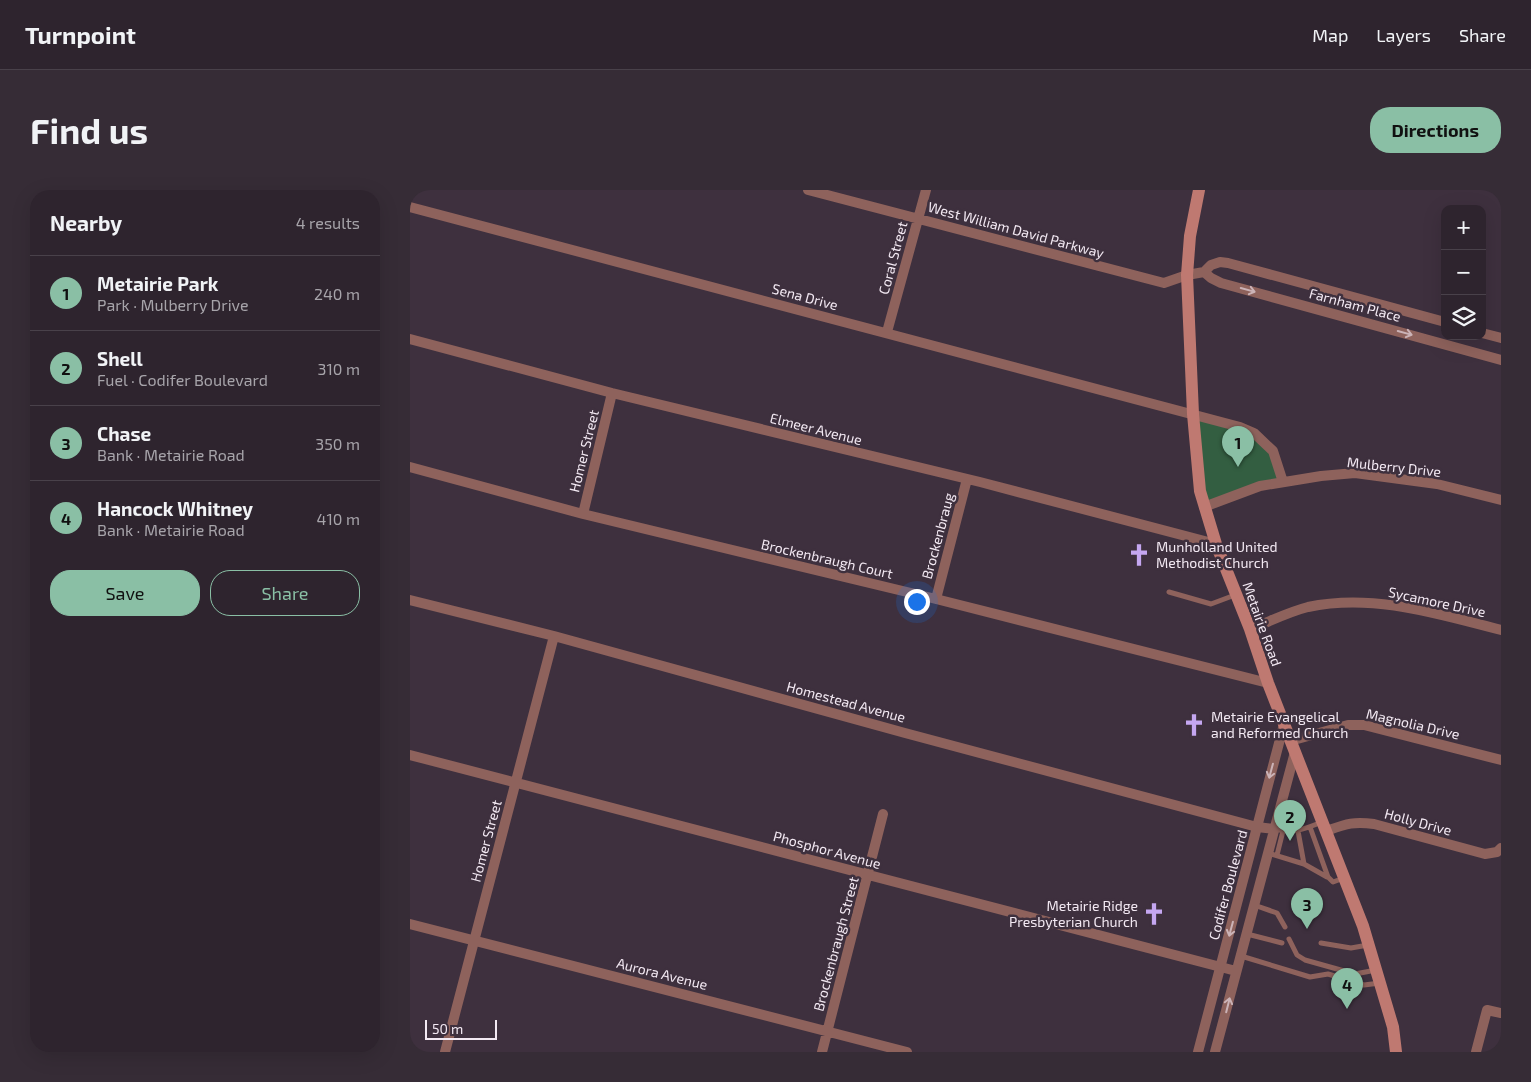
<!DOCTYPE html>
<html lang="en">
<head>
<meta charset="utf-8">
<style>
  :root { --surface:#2e242e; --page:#362c36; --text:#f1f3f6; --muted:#a7a4aa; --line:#49414a; --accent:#8abfa5 }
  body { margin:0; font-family:"Exo 2",sans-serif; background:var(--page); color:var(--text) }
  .controls { position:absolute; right:15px; top:15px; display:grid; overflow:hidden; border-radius:10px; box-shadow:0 5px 20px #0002 }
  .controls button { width:45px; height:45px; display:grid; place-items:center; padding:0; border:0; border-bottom:1px solid var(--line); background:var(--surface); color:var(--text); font:25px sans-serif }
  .scale { position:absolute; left:15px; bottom:12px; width:72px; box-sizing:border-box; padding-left:5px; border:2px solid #f3e9f3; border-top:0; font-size:14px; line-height:18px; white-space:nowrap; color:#f3e9f3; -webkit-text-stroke:4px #3e303e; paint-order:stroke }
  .you { position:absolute; left:506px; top:411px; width:18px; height:18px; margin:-12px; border:4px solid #fff; border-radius:50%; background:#1a73e8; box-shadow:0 0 0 8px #1a73e833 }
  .badge { display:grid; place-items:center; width:32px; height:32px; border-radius:50%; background:var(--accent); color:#111; font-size:16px; font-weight:700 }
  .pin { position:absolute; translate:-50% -41px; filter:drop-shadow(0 1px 2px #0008) }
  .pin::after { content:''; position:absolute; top:26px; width:18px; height:15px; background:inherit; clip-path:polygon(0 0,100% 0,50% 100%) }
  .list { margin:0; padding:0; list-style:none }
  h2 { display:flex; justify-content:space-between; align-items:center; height:65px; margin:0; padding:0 20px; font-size:21px }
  h2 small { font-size:16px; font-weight:400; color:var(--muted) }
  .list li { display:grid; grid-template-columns:32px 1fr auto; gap:15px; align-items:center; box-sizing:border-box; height:75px; padding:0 20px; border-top:1px solid var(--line) }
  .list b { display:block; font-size:19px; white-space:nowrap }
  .list p { margin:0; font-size:16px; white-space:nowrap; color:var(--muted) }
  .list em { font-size:16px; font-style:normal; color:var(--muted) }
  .actions { display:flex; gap:10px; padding:15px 20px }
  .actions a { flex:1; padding:11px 0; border:1px solid var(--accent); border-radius:20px; text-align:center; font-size:18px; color:var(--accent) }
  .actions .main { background:var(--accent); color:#111 }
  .icon { flex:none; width:28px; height:28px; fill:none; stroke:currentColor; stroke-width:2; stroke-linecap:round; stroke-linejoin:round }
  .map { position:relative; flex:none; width:1091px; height:862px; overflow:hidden; border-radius:20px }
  header { display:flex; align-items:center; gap:30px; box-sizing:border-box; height:70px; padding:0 25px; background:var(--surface); border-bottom:1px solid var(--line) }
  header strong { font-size:24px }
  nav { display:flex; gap:28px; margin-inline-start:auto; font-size:18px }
  .intro { display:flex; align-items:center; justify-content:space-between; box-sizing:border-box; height:120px; padding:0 30px }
  h1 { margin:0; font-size:35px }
  .button { padding:12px 22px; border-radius:20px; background:var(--accent); color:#111; font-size:18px; font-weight:700 }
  main { display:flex; gap:30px; padding:0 30px }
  aside { flex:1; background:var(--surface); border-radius:20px; box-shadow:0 5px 20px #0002 }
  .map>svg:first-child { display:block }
  .green { fill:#335e41 }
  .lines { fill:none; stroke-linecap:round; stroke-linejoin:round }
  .lane { stroke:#8e625c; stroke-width:5 }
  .street { stroke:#8e625c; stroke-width:10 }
  .secondary { stroke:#bf7971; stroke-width:12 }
  .oneway { stroke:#cbb3b7 }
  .labels { text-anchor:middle; stroke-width:5; stroke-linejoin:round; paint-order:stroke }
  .street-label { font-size:14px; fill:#f3e9f3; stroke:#3e303e }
  .poi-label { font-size:14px; fill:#f3e9f3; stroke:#3e303e; text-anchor:start }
</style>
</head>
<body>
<header>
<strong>Turnpoint</strong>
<nav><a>Map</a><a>Layers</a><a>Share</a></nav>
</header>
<div class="intro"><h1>Find us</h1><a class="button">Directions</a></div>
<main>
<aside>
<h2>Nearby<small>4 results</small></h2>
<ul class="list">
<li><span class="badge">1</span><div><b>Metairie Park</b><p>Park · Mulberry Drive</p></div><em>240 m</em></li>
<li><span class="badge">2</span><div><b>Shell</b><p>Fuel · Codifer Boulevard</p></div><em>310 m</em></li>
<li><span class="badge">3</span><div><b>Chase</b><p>Bank · Metairie Road</p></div><em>350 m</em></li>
<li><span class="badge">4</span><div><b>Hancock Whitney</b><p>Bank · Metairie Road</p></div><em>410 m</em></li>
</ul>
<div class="actions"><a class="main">Save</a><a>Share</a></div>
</aside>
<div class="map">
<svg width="1091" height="862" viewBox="0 0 1091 862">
  <rect width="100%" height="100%" fill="#3e303e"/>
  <path class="green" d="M783,224l57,17 23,20 10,31 -79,25z"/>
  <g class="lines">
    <path class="lane" d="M759,402l42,12 24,-9
      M900,637l18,50 5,5 11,-4
      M865,639c17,5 30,0 47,-7
      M888,641l6,33 23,13
      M858,663l36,11
      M867,665l6,-24
      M844,715l23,8 8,14
      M837,744l35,9
      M879,749l8,16 8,5 50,14 21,-4
      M911,753l30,5 17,-3
      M831,766l69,21 18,-3 36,11 16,-2"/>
    <path class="street" d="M398,0l356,93 23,-8 17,-3 7,-7 9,-3 8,1 217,59
      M0,17l830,220 14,6 19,18 10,31
      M794,82l7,6 10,5 280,77
      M477,142l39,-142
      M1072,143l19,5
      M0,149l202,54 368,89 236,62
      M0,277l173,47 353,85 332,84
      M794,317l56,-21 61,-10 34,-3 82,11 64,16
      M173,324l29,-121
      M526,409l31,-120
      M0,410l144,36 351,97 352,94 17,2
      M840,439c19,-7 38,-17 58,-22 65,-14 130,7 193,23
      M880,551l58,-16h16l137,35
      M0,565l826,216
      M916,641c20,-7 27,-10 48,-7l111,30 12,-2 4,-4
      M0,734l497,128
      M35,862l109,-416
      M412,862l61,-238
      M788,862l86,-328
      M805,862l80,-300
      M1066,862l11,-42 14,3"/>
    <path class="secondary" d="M789,0l-9,46 -3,39 6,139 7,77 16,53 34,85 18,54 95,243 30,101 3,25"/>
  </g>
  <defs><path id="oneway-shaft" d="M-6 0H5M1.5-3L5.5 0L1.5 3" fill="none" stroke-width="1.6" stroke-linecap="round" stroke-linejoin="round" transform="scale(1.25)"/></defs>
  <g class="oneway">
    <use href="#oneway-shaft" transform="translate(838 100) rotate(15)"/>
    <use href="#oneway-shaft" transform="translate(995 143) rotate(15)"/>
    <use href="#oneway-shaft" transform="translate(861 581) rotate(105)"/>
    <use href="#oneway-shaft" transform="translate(821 739) rotate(105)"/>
    <use href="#oneway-shaft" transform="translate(818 815) rotate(-76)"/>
  </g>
  <defs>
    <symbol id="church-bare" viewBox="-9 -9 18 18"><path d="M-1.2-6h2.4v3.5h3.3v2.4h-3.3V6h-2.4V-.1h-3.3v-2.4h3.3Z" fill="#c5a7f1" stroke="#3e303e" stroke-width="2.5" paint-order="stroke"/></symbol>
  </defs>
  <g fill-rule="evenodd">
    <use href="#church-bare" x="713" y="349" width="32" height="32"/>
    <use href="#church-bare" x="768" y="519" width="32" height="32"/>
    <use href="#church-bare" x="728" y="708" width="32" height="32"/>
  </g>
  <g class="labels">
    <g class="street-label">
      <text transform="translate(606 40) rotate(15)" y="5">West William David Parkway</text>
      <text transform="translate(483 68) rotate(-75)" y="5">Coral Street</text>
      <text transform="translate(395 107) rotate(15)" y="5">Sena Drive</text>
      <text transform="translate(945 115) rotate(15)" y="5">Farnham Place</text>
      <text transform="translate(406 239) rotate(14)" y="5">Elmeer Avenue</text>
      <text transform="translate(174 261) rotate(-76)" y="5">Homer Street</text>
      <text transform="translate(984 277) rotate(6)" y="5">Mulberry Drive</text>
      <text transform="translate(528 346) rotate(-75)" y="5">Brockenbraug</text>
      <text transform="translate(417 369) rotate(13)" y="5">Brockenbraugh Court</text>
      <text transform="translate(1027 412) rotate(12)" y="5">Sycamore Drive</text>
      <text transform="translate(852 434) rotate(70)" y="5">Metairie Road</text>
      <text transform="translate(436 512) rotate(15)" y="5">Homestead Avenue</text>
      <text transform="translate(1003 534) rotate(13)" y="5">Magnolia Drive</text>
      <text transform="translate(1008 632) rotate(15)" y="5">Holly Drive</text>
      <text transform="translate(76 651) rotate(-75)" y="5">Homer Street</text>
      <text transform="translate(417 660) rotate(15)" y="5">Phosphor Avenue</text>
      <text transform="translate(818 695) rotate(-75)" y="5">Codifer Boulevard</text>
      <text transform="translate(426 754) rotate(-75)" y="5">Brockenbraugh Street</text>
      <text transform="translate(252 784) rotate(14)" y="5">Aurora Avenue</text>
    </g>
    <g class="poi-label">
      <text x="746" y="362">Munholland United<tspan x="746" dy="16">Methodist Church</tspan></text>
      <text x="801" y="532">Metairie Evangelical<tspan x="801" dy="16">and Reformed Church</tspan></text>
      <text x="728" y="721" text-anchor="end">Metairie Ridge<tspan x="728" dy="16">Presbyterian Church</tspan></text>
    </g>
  </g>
</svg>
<div class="controls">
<button>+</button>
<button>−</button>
<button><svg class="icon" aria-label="layers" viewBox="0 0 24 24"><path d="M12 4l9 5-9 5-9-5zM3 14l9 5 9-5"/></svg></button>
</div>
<div class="scale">50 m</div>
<div class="you"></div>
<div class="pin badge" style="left:828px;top:277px">1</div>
<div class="pin badge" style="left:880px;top:651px">2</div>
<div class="pin badge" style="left:897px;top:739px">3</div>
<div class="pin badge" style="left:937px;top:819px">4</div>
</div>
</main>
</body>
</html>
